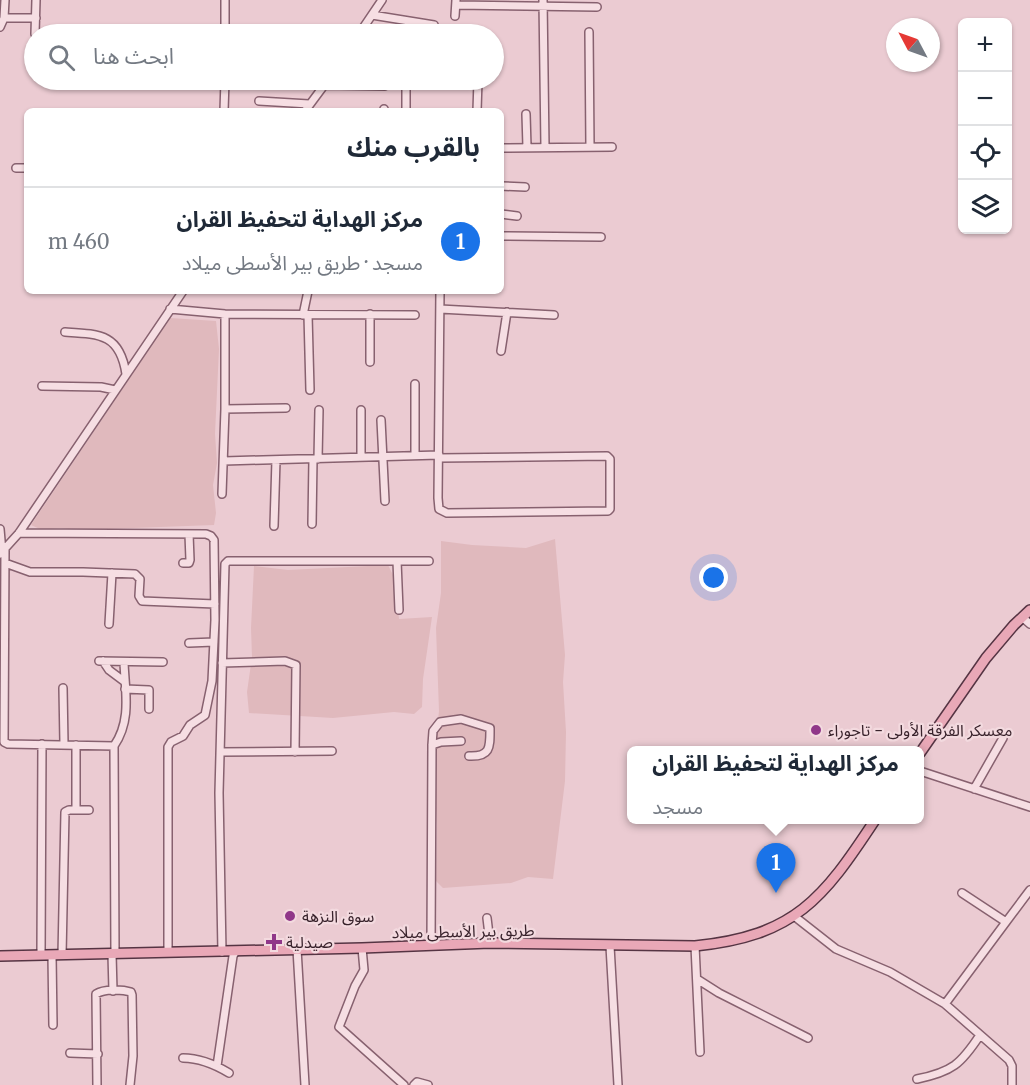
<!DOCTYPE html>
<html lang="ar">
<head>
<meta charset="utf-8">
<style>
  :root { --surface:#fff; --page:#f2f2f3; --text:#1f2937; --muted:#747a83; --line:#e0e1e3; --accent:#1a73e8 }
  body { margin:0; font-family:Merriweather,"Noto Sans Arabic",serif; background:var(--page); color:var(--text); direction:rtl }
  .controls { position:absolute; right:18px; top:18px; display:grid; overflow:hidden; border-radius:9px; box-shadow:0 2px 4px #0004 }
  .controls button { width:54px; height:54px; display:grid; place-items:center; padding:0; border:0; border-bottom:2px solid var(--line); background:var(--surface); color:var(--text); font:30px sans-serif }
  .compass { position:absolute; left:886px; top:18px; width:54px; height:54px; border-radius:50%; background:var(--surface); box-shadow:0 2px 4px #0004; rotate:311deg }
  .you { position:absolute; left:714px; top:578px; width:21px; height:21px; margin:-15px; border:4px solid #fff; border-radius:50%; background:#1a73e8; box-shadow:0 0 0 9px #1a73e833 }
  .badge { display:grid; place-items:center; width:39px; height:39px; border-radius:50%; background:var(--accent); color:#fff; font-size:20px; font-weight:700 }
  .pin { position:absolute; translate:-50% -50px; filter:drop-shadow(0 2px 3px #0008) }
  .pin::after { content:''; position:absolute; top:32px; width:21px; height:18px; background:inherit; clip-path:polygon(0 0,100% 0,50% 100%) }
  .popup { position:absolute; left:627px; top:746px; width:297px; height:78px; box-sizing:border-box; display:grid; place-content:center; border-radius:9px; background:var(--surface); filter:drop-shadow(0 2px 4px #0005); font-size:20px; white-space:nowrap; color:var(--muted) }
  .popup b { font-size:22px; color:var(--text) }
  .popup::after { content:''; position:absolute; left:50%; top:100%; margin-left:-12px; border:12px solid transparent; border-top-color:var(--surface) }
  .list { margin:0; padding:0; list-style:none }
  h2 { display:flex; justify-content:space-between; align-items:center; height:78px; margin:0; padding:0 24px; font-size:26px }
  h2 small { font-size:20px; font-weight:400; color:var(--muted) }
  .list li { display:grid; grid-template-columns:39px 1fr auto; gap:18px; align-items:center; box-sizing:border-box; height:108px; padding:0 24px; border-top:2px solid var(--line) }
  .list b { display:block; font-size:22px; white-space:nowrap }
  .list p { margin:0; font-size:20px; white-space:nowrap; color:var(--muted) }
  .list em { font-size:20px; font-style:normal; color:var(--muted) }
  .icon { flex:none; width:33px; height:33px; fill:none; stroke:currentColor; stroke-width:2; stroke-linecap:round; stroke-linejoin:round }
  .map { position:relative; flex:none; width:1030px; height:1085px; overflow:hidden; direction:ltr }
  .search { position:absolute; background:var(--surface); box-shadow:0 2px 4px #0004; left:24px; top:24px; width:480px; height:66px; display:flex; align-items:center; gap:15px; box-sizing:border-box; padding:0 21px; border-radius:33px; color:var(--muted); font-size:22px }
  .panel { position:absolute; background:var(--surface); box-shadow:0 2px 4px #0004; left:24px; top:108px; width:480px; height:186px; border-radius:9px; direction:rtl }
  .map>svg:first-child { display:block }
  .farmland { fill:#e0b9bd }
  .lines { fill:none; stroke-linecap:round; stroke-linejoin:round }
  .minor-casing { stroke:#87616f; stroke-width:10 }
  .major-casing { stroke:#553443; stroke-width:12 }
  .minor { stroke:#f6dee3; stroke-width:7 }
  .major { stroke:#e9a8b7; stroke-width:9 }
  .poi-dot { fill:#903789; stroke:#f3dadf; stroke-width:2 }
  .labels { text-anchor:middle; stroke-width:4.5; stroke-linejoin:round; paint-order:stroke }
  .poi-label { font-size:16px; fill:#39232c; stroke:#f3dadf; text-anchor:start }
  .street-label { font-size:16px; fill:#39232c; stroke:#f3dadf }
</style>
</head>
<body>
<div class="map">
<svg width="1030" height="1085" viewBox="0 0 1030 1085">
  <rect width="100%" height="100%" fill="#ebcbd2"/>
  <path class="farmland" d="M170,318l46,3 3,28 -4,85 2,29 -4,22 3,28 -2,12 -135,5 -19,-2 -18,2 -11,-5z
    M555,539l10,116 -2,27 3,50 -1,49 -12,98 -25,-2 -17,6 -68,5 -7,-7 1,-56 -4,-60 6,-54 -3,-83 5,-35v-52l31,4 54,3z
    M388,565l7,14 4,40 33,-2 -9,62 -1,28 -8,7 -20,-2 -61,6 -84,-5 -2,-21 5,-35 -1,-29 3,-62 34,4z"/>
  <g class="lines">
    <defs>
      <path id="minor" d="M225,0v34
        M543,0l2,147
        M456,5l141,2
        M372,15l62,10
        M455,16l1,-16
        M4,18h32
        M0,27l4,-9 1,-18
        M589,32l1,115
        M35,34l1,-34
        M359,34l23,-34
        M324,85l61,1
        M259,101l50,3
        M224,111l1,-31
        M305,111l23,-31
        M384,111v-2
        M406,111v-31
        M477,111l1,-31
        M526,114l1,33
        M501,148l111,-1
        M16,168h11
        M501,186l24,1
        M501,214l16,2
        M501,236l100,1
        M170,309l55,5 190,1
        M440,309l114,6
        M370,314v48
        M303,315l5,-24
        M308,315l2,75
        M65,332c35,2 55,2 61,42
        M501,351l6,-39
        M415,384v70
        M42,386l59,1 14,3
        M225,409l61,-1
        M361,410v47
        M381,420l4,81
        M439,458l168,-2 3,3v50l-2,2 -161,2 -8,-4 -1,-11 2,-207
        M318,459l1,-49
        M224,461l215,-6
        M222,494l3,-85v-95
        M312,524l1,-65
        M274,526l2,-66
        M0,529l2,23
        M19,533l187,1 5,2 3,4 1,80 -3,61 -7,34 -15,10 -7,11 -12,6 -3,5v205
        M5,549l-1,193 4,2 106,2 1,208
        M0,554l19,-21 164,-242
        M397,561l2,49
        M5,563l25,9h53l52,2 5,5 -1,17 3,5 73,3
        M183,563h6l1,-3 -1,-26
        M1022,617l8,7
        M109,624l3,-51
        M189,643l25,-1
        M99,661l64,1
        M103,661l6,9 16,12
        M222,663l63,-2 11,4 -1,87
        M63,688l1,56
        M125,689l24,1v19
        M76,745v65
        M432,745l9,-3 20,-1
        M114,746c18,-26 11,-55 10,-84
        M220,752l112,-1
        M920,771l110,36
        M974,789l29,-51
        M962,893l44,29 24,-32
        M794,916l42,33 54,23 55,32
        M487,918l3,25
        M1006,922l-61,82 64,56 3,6v19
        M431,944l1,-199 1,-14 7,-9 21,-3 29,9c0,19 1,29 -21,28
        M610,946l8,139
        M695,946l5,106
        M362,948l2,22 -9,16 -16,41 65,58
        M297,949l8,136
        M222,952l-3,-159 6,-229 3,-3h201
        M112,954l1,37
        M41,955l1,-211
        M52,955l1,70
        M62,955l3,-143 4,-2h20
        M697,979l22,14 89,45
        M70,1053l28,1
        M183,1058c17,0 31,6 46,15
        M217,1066l16,-110 3,-5
        M917,1079c35,-7 44,-15 63,-44
        M97,1085l-1,-91c8,-5 25,-5 35,-2l1,3 1,61 -3,29
        M414,1085l3,-3 11,3"/>
      <path id="major" d="M920,753l66,-95 28,-33 16,-15
        M0,956l362,-8 128,-5 205,3c100,-10 128,-47 180,-126"/>
    </defs>
    <use href="#minor" class="minor-casing"/>
    <use href="#major" class="major-casing"/>
    <use href="#minor" class="minor"/>
    <use href="#major" class="major"/>
  </g>
  <g class="poi-dot">
    <circle cx="816" cy="730" r="6"/>
    <circle cx="290" cy="916" r="6"/>
    <path d="M271 933h6v6h6v6h-6v6h-6v-6h-6v-6h6z"/>
  </g>
  <g class="labels">
    <g class="poi-label">
      <text x="828" y="736">معسكر الفرقة الأولى - تاجوراء</text>
      <text x="302" y="922">سوق النزهة</text>
      <text x="286" y="948">صيدلية</text>
    </g>
    <g class="street-label">
      <text transform="translate(463 931) rotate(-1)" y="6">طريق بير الأسطى ميلاد</text>
    </g>
  </g>
</svg>
<div class="controls">
<button>+</button>
<button>−</button>
<button><svg class="icon" aria-label="locate" viewBox="0 0 24 24"><circle cx="12" cy="12" r="6"/><path d="M12 2v4M12 18v4M2 12h4M18 12h4"/></svg></button>
<button><svg class="icon" aria-label="layers" viewBox="0 0 24 24"><path d="M12 4l9 5-9 5-9-5zM3 14l9 5 9-5"/></svg></button>
</div>
<svg class="compass" viewBox="-18 -18 36 36"><path d="M0-13l5 13h-10z" fill="#e53935"/><path d="M0 13l5-13h-10z" fill="#747a83"/></svg>
<div class="you"></div>
<div class="pin badge" style="left:776px;top:893px">1</div>
<div class="popup"><b>مركز الهداية لتحفيظ القران</b>مسجد</div>
<div class="search"><svg class="icon" aria-label="search" viewBox="0 0 24 24"><circle cx="10" cy="10" r="6"/><path d="M15 15l6 6"/></svg>ابحث هنا</div>
<section class="panel">
<h2>بالقرب منك<small></small></h2>
<ul class="list">
<li><span class="badge">1</span><div><b>مركز الهداية لتحفيظ القران</b><p>مسجد · طريق بير الأسطى ميلاد</p></div><em>460 m</em></li>
</ul>
</section>
</div>
</body>
</html>
